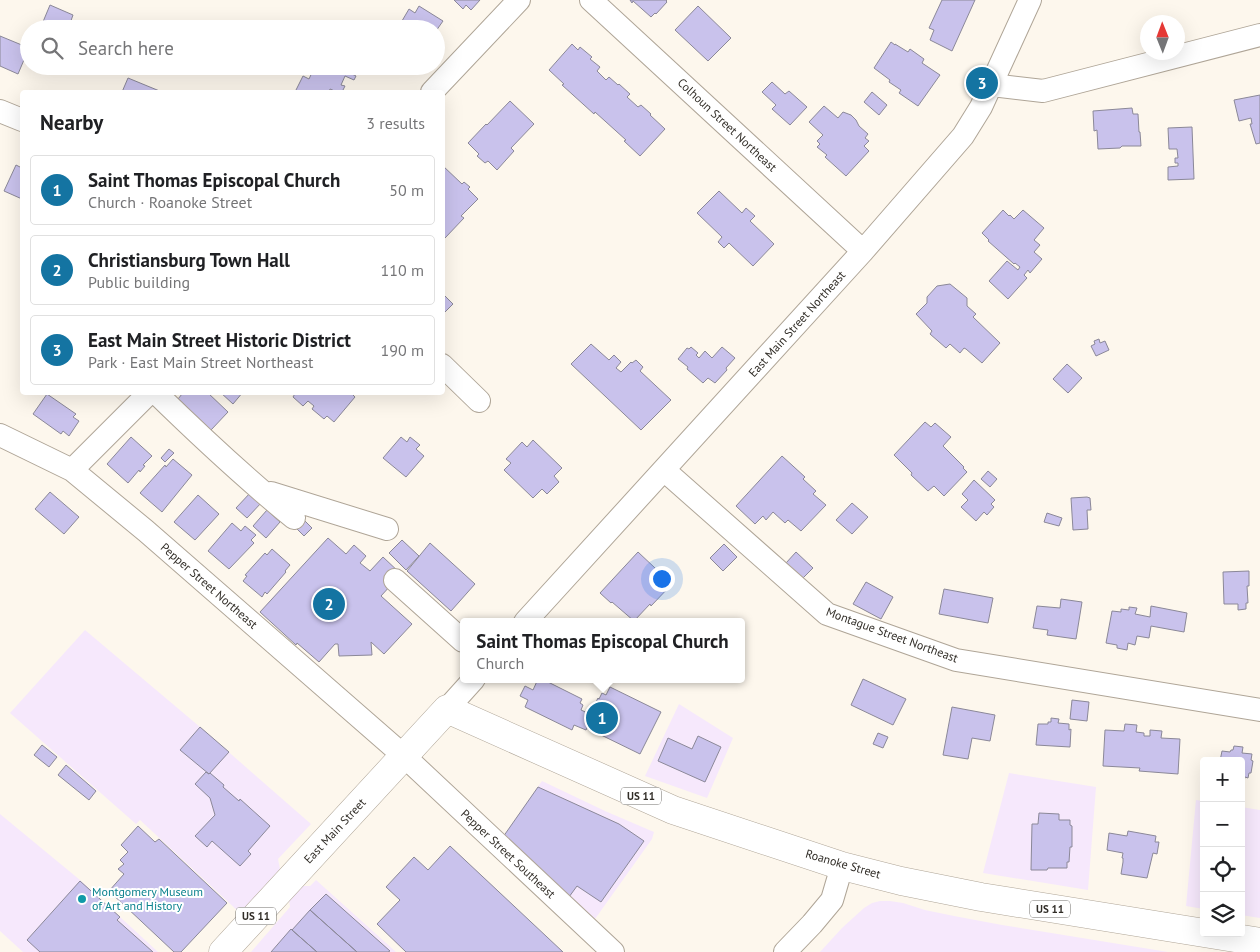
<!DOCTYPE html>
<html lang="en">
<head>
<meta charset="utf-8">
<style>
  :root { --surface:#fff; --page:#f6f6f6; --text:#202124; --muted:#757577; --line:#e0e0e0; --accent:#1474a2 }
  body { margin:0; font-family:"PT Sans",sans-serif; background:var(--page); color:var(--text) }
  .controls { position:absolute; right:15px; bottom:15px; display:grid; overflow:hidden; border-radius:5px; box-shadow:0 5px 20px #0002 }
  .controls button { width:45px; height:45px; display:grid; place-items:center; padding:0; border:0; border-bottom:1px solid var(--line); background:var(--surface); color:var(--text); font:25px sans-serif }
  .compass { position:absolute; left:1140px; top:15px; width:45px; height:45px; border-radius:50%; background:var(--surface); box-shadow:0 5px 20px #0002; rotate:359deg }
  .you { position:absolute; left:661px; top:578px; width:18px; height:18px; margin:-12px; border:4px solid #fff; border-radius:50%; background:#1a73e8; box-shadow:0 0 0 8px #1a73e833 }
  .badge { display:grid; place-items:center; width:32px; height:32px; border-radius:50%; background:var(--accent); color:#fff; font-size:16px; font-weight:700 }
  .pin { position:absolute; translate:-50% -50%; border:2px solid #fff; box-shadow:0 1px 5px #0006 }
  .popup { position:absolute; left:460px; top:618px; width:285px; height:65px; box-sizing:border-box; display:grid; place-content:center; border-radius:5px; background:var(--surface); filter:drop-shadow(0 1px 4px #0005); font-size:16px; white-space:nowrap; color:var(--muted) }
  .popup b { font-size:19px; color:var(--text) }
  .popup::after { content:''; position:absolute; left:50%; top:100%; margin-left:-10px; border:10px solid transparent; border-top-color:var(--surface) }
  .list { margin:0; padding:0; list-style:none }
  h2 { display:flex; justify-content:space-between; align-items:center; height:65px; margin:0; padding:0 20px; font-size:21px }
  h2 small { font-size:16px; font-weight:400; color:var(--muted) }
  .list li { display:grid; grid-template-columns:32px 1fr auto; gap:15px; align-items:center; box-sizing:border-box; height:70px; margin:0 10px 10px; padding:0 10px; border:1px solid var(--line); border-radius:5px }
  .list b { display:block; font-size:19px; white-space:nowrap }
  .list p { margin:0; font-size:16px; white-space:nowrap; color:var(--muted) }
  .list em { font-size:16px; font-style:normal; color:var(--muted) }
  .icon { flex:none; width:28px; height:28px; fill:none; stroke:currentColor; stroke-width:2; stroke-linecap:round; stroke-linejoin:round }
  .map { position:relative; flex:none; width:1260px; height:952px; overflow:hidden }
  .search { position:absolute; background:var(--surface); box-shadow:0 5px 20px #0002; left:20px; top:20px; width:425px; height:55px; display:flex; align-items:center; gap:12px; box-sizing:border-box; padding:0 18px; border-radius:28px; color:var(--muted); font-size:19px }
  .panel { position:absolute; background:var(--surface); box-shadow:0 5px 20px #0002; left:20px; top:90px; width:425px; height:305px; border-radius:5px }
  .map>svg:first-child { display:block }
  .commercial { fill:#f6e8fc }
  .building { fill:#c9c2ec; stroke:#8b8898 }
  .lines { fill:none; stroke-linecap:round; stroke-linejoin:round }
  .minor-casing { stroke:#afa597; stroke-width:24 }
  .major-casing { stroke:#afa597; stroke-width:29 }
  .minor { stroke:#fff; stroke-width:22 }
  .major { stroke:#fff; stroke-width:28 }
  .culture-dot { fill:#0f9aa8; stroke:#fff; stroke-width:2 }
  .labels { text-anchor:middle; stroke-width:4; stroke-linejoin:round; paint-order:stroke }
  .shield { fill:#fff; stroke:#6f6c68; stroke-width:1 }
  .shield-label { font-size:11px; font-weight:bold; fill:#312d27 }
  .street-label { font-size:12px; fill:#312d27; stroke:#fff }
  .culture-label { font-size:12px; fill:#0d838f; stroke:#fff; text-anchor:start }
</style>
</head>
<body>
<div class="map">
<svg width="1260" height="952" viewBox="0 0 1260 952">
  <rect width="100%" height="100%" fill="#fdf7ed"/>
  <path class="commercial" d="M85,630l115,97 111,97 -33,35 2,10 -40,44 -100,-93 -4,4 -126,-111z
    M679,704l54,34 -26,60 -62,-22z
    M1009,773l87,14 -8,103 -105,-17z
    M542,781l63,30 49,21 -2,7 -57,80 -92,-82z
    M1196,800l8,1v108l-18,-3z
    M1241,807l19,3v108l-19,-3z
    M0,814l80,66 78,72h-135l-23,-21z
    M316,880l80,72h-145l39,-45 -1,-8 13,-13h8z
    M880,901h10l13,2 22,7 29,6 48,9 166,27h-348l22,-24 22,-20 8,-5z"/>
  <path class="building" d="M454,0h26l-9,10 -5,-5 -3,4z
    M630,0h37l-1,1 1,1 -11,12 -1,-1 -4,4 -18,-16 -1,2z
    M942,0h33l-23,51 -22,-11 4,-10 -5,-2z
    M50,5l23,10 -5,14h-28z
    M419,6l24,15 -7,10v-2h-33l-4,-3 10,-17 6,4z
    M698,6l33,32 -23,23 -33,-31z
    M0,36l29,12 -11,26 -18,-8z
    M891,42l4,3v-1l13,8 2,-3 14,10 -2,4 18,12 -22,31 -19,-13 2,-3 -12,-8 1,-2 -16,-12z
    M572,44l6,6 2,-3 12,10 -2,2 10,8 -3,4 9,9 3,-3 9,8 1,-1 11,10 -3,3 11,10 3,-2 10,9 -1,1 15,14 -25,27 -16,-15 2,-1 -31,-28 -1,2 -32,-29 2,-1 -15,-14z
    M315,66h41l-4,8 4,2 -2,4 -9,-4 -4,9 4,1 -3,6h-5l-7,-3 -1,3h-34l8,-16 6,3z
    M128,78l34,14h-40z
    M772,82l13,12 4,-3 18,16 -17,18 -18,-16 4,-4 -14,-13z
    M872,92l15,13 -8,10 -15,-13z
    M1260,95v48l-4,1 -6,-20h2l-1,-6 -12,3 -5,-21z
    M510,101l24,23 -23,24 3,3 -17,19 -9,-9 -3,2 -8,-7 2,-2 -11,-11 18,-19 1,1z
    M824,106l14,12 5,-6 8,3 5,5 3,6 9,8 -3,4 4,3 -5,5 5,5 -23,25 -21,-19 2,-2 -10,-8 3,-3 -3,-3 6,-6 -14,-13z
    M1132,108l1,6h5l1,18h1l1,14h-19l-2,2 -22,1 -1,-19 -3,1 -1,-20z
    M1192,127l2,52 -26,1v-13l10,-1v-3h-3v-5h3l-1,-9h-8l-1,-21z
    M16,165l6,3v31l-18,-8z
    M442,165l20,19 2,-2 6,5 -2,2 10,10 -17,17 3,2 -19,20 -3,-2z
    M719,191l23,22 4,-5 9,8 -5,5 24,23 -21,22 -24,-23 -5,5 -6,-6 4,-5 -25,-24z
    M1003,210l6,6 1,-1 4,4 9,-9 21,18 -10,12 6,5 -6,7 8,7 -12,14 -2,-3 -4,5 3,3 -19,21 -19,-18 18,-20 11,9 2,-3 -5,-4 -1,1 -26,-23 1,-1 -7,-7z
    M950,284l17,14v8l9,8 -3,3 27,26 -18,20 -16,-14 -2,-1 -4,5 -10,-9 -4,4 -16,-14 2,-3 -16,-17 11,-11v-6l10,-11z
    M442,293l11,11 -11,11z
    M1099,339l1,4 5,-2 4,9 -13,6 -5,-10 4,-2 -1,-3z
    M591,344l18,16 5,-5 7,7 -5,6 5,4 10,-10 1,1 4,-3 7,7 -3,4 31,29 -30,30 -70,-66z
    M691,347l7,6 -2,2 3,3 6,-7 7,7 10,-11 13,11 -9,10 1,2 -12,13 -7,-5 -5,5 -16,-14 1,-2 -10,-8 9,-11 2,1z
    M1067,364l15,14 -14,15 -15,-14z
    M180,392h27l21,20 -17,18 -33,-31 4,-5z
    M220,392h23l-10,12z
    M296,392h54l5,5 -21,25 -7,-6 -3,3 -12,-10 2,-3 -6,-5 -5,5 -10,-9z
    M47,394l29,20 -3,3 6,4 -10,15 -6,-5 -2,3 -28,-20z
    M925,422l6,5 4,-4 16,14 -8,9 21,21 -1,1 4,4 -23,24 -10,-10 -6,5 -17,-16 1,-2 -18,-18z
    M131,437l21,19 -9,9 2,1 -5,6 -1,-2 -11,13 -21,-19z
    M401,437l6,5 3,-5 10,8 -4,4 8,7 -18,21 -23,-19z
    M533,440l29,28 -8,8 5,6 -12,12 -5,-5 -9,9 -29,-28 7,-7 -5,-4 16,-17 5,5z
    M169,449l5,4 -9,9 -4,-4z
    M782,456l23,21 -2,2 13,12 -3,3 13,11 -25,26 -13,-11 -3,3 -12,-11 -7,8 -3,-4 -8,8 -19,-18z
    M173,459l19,16 -30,37 -22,-19 25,-28 1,2z
    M988,471l9,8 -7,8 -9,-8z
    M974,480l21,20 -4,4 3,3 -7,8 -3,-3 -8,9 -15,-14 7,-7 -6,-6z
    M50,492l29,25 -15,17 -29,-25z
    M251,492l11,10 -15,16 -11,-10z
    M198,495l21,19 -24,26 -21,-18z
    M1087,497l3,1 1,12h-4l1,19 -15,1 -2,-32z
    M852,503l16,14 -16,17 -16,-14z
    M267,510l13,12 -14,16 -13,-12z
    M1047,513l15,5 -3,8 -15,-4z
    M298,514l14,14 -8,8 -14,-14z
    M232,523l9,8 4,-5 11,9 -5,5 3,3 -25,26 -21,-18z
    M328,538l18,16 8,-9 12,11 -6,7 10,8 13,-14 18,17 -20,22 31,28 -28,30 -13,-12 1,13 -33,1 -1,-12h-3l-16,18 -22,-19 -1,2 -36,-33z
    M402,540l17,16 -13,14 -17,-17z
    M430,543l45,41 -24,27 -44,-40z
    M724,544l13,13 -14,14 -13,-13z
    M272,549l18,16 -5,6 1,1 -19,22 -2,-2 -3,5 -19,-16 4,-5 -2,-1 20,-22 2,2z
    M638,552l34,32 -21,22 -1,-2 -16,17 -22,-19 -1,1 -11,-10z
    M796,552l17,16 -10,10 -17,-15z
    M1249,571v15h-2l1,17h-2v6l-8,1v-6h-14l-1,-32z
    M866,582l27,15 -12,22 -28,-15z
    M944,589l49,9 -5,25 -49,-9z
    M1061,599l21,3 -6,37 -29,-4 1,-5 -15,-2 4,-22 23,2z
    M1151,606l36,7 -3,19 -33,-6 -2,12 -12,-2 -2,9 -7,-2 -1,7 -10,-2v-3l-11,-2 6,-32 9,1v-3l8,1v-3l8,1 -2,6 15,3z
    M538,679h4l40,20 -2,4 3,2 -2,5 11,5 3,-6 -2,-1 5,-10 1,1 3,-6 4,2 4,-8 51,25 -21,42 -43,-21 3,-9 -9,-4 -5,10 -12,-5 -2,5 -47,-23 3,-7 -8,-4 5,-10 8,4z
    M863,679l43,20 -13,26 -42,-20z
    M1072,700l17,2 -2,19 -17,-2z
    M952,707l43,8 -5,26 -18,-3 -4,21 -25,-4z
    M1051,718l8,1 -1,4 11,1v6l2,-1 -1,18 -34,-2 2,-21h10v-2h3z
    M1125,724l12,1 -1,7 8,1v3h6v-6l12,1 -1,7 19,1 -2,35 -39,-3 1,-3 -37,-2 2,-36 19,1z
    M200,727l29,25 -20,22 -29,-24z
    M878,733l10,4 -5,11 -10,-4z
    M698,736l23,11 -16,35 -47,-21 10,-23 24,11z
    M42,745l15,12 -8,10 -15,-12z
    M1234,746l9,1 -1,6 10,1 -1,6 2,1 -2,12h-2l-1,5 -3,-1 -3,13h-1v-29h-21l2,-10 8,1 1,-2h2z
    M66,765l30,26 -7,9 -31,-25z
    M206,772l3,2 1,-1 14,12 -1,2 16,14 1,-2 30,27 -22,25 3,3 -11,12 -28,-25 -5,6 -12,-11 20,-21 -5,-17 -15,-14z
    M538,787l81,37 25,17 -43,61 -24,-16 -8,11 -66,-60z
    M1039,813l20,1v6h11v5l2,1v21h-2l-1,15h-2v6h-19l-1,2h-16l1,-46h6z
    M138,826l17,16 4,-3 68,64 -46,49h-7l-65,-61 15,-17 -6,-5 6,-5 -4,-4 8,-8 -7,-7z
    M1128,831l28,5 -1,6h4l-2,12 -4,-1 -6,25 -26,-4 2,-12v-4h-1l1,-5 -16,-3 2,-17 18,3z
    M450,846l113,106h-157l-29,-28 23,-24 -14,-13 28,-30 14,13z
    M80,881l40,36 -3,3 36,32h-113l-13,-12z
    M326,894l64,57 -2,1h-31l-47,-42z
    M310,910l47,42h-40l-25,-22z
    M291,929l1,1 25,22h-46z"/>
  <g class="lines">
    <defs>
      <path id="minor" d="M591,0l272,251
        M992,85l51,6 217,-56
        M432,92l87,-92
        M0,111l22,9
        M442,365l37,36
        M155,392c45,44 90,86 139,126
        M0,435l72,35 74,61 258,225 209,196
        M72,470l78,-78
        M664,470l163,144 129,46 304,50
        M271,493l116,36
        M395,580l68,61
        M525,622l338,-371 100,-115 18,-29 49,-107
        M447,709l27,-30
        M785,952l27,-28 20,-24 10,-34"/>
      <path id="major" d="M223,952l224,-243 226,101 169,56 59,15 80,16 279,45"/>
    </defs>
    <use href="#minor" class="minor-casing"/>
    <use href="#major" class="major-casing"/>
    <use href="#minor" class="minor"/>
    <use href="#major" class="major"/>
  </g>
  <circle class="culture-dot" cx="82" cy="899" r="5"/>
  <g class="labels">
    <g class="shield">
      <rect x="621" y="787.5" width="40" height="17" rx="4"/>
      <rect x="1030" y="900.5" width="40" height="17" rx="4"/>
      <rect x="236" y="907.5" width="40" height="17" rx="4"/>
    </g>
    <g class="shield-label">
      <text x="641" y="800">US 11</text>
      <text x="1050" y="913">US 11</text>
      <text x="256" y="920">US 11</text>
    </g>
    <g class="street-label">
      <text transform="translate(727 125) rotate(43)" y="4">Colhoun Street Northeast</text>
      <text transform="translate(797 324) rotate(-48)" y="4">East Main Street Northeast</text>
      <text transform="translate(209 586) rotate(41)" y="4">Pepper Street Northeast</text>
      <text transform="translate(892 635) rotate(20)" y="4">Montague Street Northeast</text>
      <text transform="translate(335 831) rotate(-47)" y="4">East Main Street</text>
      <text transform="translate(508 854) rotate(43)" y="4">Pepper Street Southeast</text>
      <text transform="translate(843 864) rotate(16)" y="4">Roanoke Street</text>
    </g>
    <g class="culture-label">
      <text x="92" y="896">Montgomery Museum<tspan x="92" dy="14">of Art and History</tspan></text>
    </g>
  </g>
</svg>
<div class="controls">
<button>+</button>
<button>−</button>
<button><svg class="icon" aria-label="locate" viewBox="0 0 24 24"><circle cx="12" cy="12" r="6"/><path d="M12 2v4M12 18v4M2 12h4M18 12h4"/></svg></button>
<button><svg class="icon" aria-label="layers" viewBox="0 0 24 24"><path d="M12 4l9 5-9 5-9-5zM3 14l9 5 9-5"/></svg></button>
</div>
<svg class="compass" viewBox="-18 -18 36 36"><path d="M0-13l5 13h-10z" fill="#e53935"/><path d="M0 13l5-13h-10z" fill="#757577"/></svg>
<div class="you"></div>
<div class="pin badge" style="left:602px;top:718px">1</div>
<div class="popup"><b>Saint Thomas Episcopal Church</b>Church</div>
<div class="pin badge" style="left:329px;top:604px">2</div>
<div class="pin badge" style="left:982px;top:83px">3</div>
<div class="search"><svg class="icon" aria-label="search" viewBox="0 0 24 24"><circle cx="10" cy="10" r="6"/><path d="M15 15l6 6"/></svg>Search here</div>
<section class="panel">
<h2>Nearby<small>3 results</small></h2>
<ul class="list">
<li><span class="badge">1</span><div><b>Saint Thomas Episcopal Church</b><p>Church · Roanoke Street</p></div><em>50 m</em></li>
<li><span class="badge">2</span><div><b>Christiansburg Town Hall</b><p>Public building</p></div><em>110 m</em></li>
<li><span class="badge">3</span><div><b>East Main Street Historic District</b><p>Park · East Main Street Northeast</p></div><em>190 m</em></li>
</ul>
</section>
</div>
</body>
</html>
